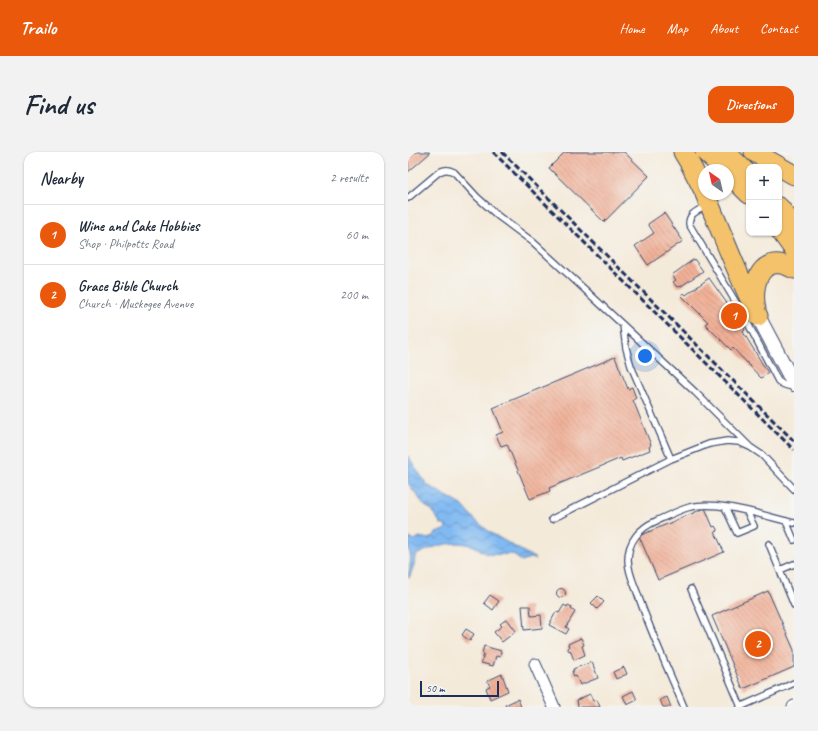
<!DOCTYPE html>
<html lang="en">
<head>
<meta charset="utf-8">
<style>
  :root { --surface:#fff; --page:#f2f2f3; --text:#1f2937; --muted:#747a83; --line:#e0e1e3; --accent:#ea580c }
  body { margin:0; font-family:Caveat,sans-serif; background:var(--page); color:var(--text) }
  .controls { position:absolute; right:12px; top:12px; display:grid; overflow:hidden; border-radius:8px; box-shadow:0 1px 3px #0004 }
  .controls button { width:36px; height:36px; display:grid; place-items:center; padding:0; border:0; border-bottom:1px solid var(--line); background:var(--surface); color:var(--text); font:20px sans-serif }
  .compass { position:absolute; left:290px; top:12px; width:36px; height:36px; border-radius:50%; background:var(--surface); box-shadow:0 1px 3px #0004; rotate:326deg }
  .scale { position:absolute; left:12px; bottom:10px; width:79px; box-sizing:border-box; padding-left:4px; border:2px solid #1b2f5e; border-top:0; font-size:11px; line-height:14px; white-space:nowrap; color:#1b2f5e; -webkit-text-stroke:3px #f6f6f2; paint-order:stroke }
  .you { position:absolute; left:237px; top:204px; width:14px; height:14px; margin:-10px; border:3px solid #fff; border-radius:50%; background:#1a73e8; box-shadow:0 0 0 6px #1a73e833 }
  .badge { display:grid; place-items:center; width:26px; height:26px; border-radius:50%; background:var(--accent); color:#fff; font-size:13px; font-weight:700 }
  .pin { position:absolute; translate:-50% -50%; border:2px solid #fff; box-shadow:0 1px 4px #0006 }
  .list { margin:0; padding:0; list-style:none }
  h2 { display:flex; justify-content:space-between; align-items:center; height:52px; margin:0; padding:0 16px; font-size:17px }
  h2 small { font-size:13px; font-weight:400; color:var(--muted) }
  .list li { display:grid; grid-template-columns:26px 1fr auto; gap:12px; align-items:center; box-sizing:border-box; height:60px; padding:0 16px; border-top:1px solid var(--line) }
  .list b { display:block; font-size:15px; white-space:nowrap }
  .list p { margin:0; font-size:13px; white-space:nowrap; color:var(--muted) }
  .list em { font-size:13px; font-style:normal; color:var(--muted) }
  .map { position:relative; flex:none; width:386px; height:555px; overflow:hidden; border-radius:12px }
  header { display:flex; align-items:center; gap:24px; box-sizing:border-box; height:56px; padding:0 20px; background:var(--accent); color:#fff }
  header strong { font-size:19px }
  nav { display:flex; gap:22px; margin-inline-start:auto; font-size:14px }
  .intro { display:flex; align-items:center; justify-content:space-between; box-sizing:border-box; height:96px; padding:0 24px }
  h1 { margin:0; font-size:28px }
  .button { padding:10px 18px; border-radius:12px; background:var(--accent); color:#fff; font-size:14px; font-weight:700 }
  main { display:flex; gap:24px; padding:0 24px }
  aside { flex:1; background:var(--surface); border-radius:12px; box-shadow:0 1px 3px #0004 }
  .map>svg:first-child { display:block }
  .water { fill:url(#water-waves); stroke:#4e74a8 }
  .building { fill:url(#building-back-hatch) }
  .lines { fill:none; stroke-linecap:round; stroke-linejoin:round }
  .service-casing { stroke:#3c4b71; stroke-width:8 }
  .minor-casing { stroke:#3c4b71; stroke-width:13 }
  .tertiary-casing { stroke:#3c4b71; stroke-width:16 }
  .trunk-casing { stroke:#3c4b71; stroke-width:21 }
  .service { stroke:#fff; stroke-width:5.5 }
  .minor { stroke:#fff; stroke-width:11 }
  .tertiary { stroke:#fff; stroke-width:14 }
  .trunk { stroke:#f4c26a; stroke-width:19 }
  .rail { stroke:#1b2f5e; stroke-width:3; stroke-dasharray:6 3; stroke-linecap:butt }
</style>
</head>
<body>
<header>
<strong>Trailo</strong>
<nav><a>Home</a><a>Map</a><a>About</a><a>Contact</a></nav>
</header>
<div class="intro"><h1>Find us</h1><a class="button">Directions</a></div>
<main>
<aside>
<h2>Nearby<small>2 results</small></h2>
<ul class="list">
<li><span class="badge">1</span><div><b>Wine and Cake Hobbies</b><p>Shop · Philpotts Road</p></div><em>60 m</em></li>
<li><span class="badge">2</span><div><b>Grace Bible Church</b><p>Church · Muskogee Avenue</p></div><em>200 m</em></li>
</ul>
</aside>
<div class="map">
<svg width="386" height="555" viewBox="0 0 386 555">
  <defs>
    <pattern id="water-waves" width="16" height="10" patternUnits="userSpaceOnUse"><rect width="16" height="10" fill="#81baf2"/><path d="M0 5q4-4 8 0t8 0" fill="none" stroke="#6998c7"/></pattern>
    <pattern id="building-back-hatch" width="6" height="6" patternUnits="userSpaceOnUse"><rect width="6" height="6" fill="#f1b097"/><path d="M-1 5l2 2M0 0l6 6M5-1l2 2" fill="none" stroke="#c2907e"/></pattern>
  </defs>
  <rect width="100%" height="100%" fill="#f6f6f2"/>
  <filter id="ink" filterUnits="userSpaceOnUse"><feTurbulence type="fractalNoise" baseFrequency=".025" numOctaves="2"/><feDisplacementMap in="SourceGraphic" scale="8" xChannelSelector="R" yChannelSelector="G"/><feConvolveMatrix kernelMatrix="1 2 1 2 8 2 1 2 1" color-interpolation-filters="sRGB"/></filter>
  <filter id="wash" filterUnits="userSpaceOnUse"><feTurbulence type="fractalNoise" baseFrequency=".012" numOctaves="4" result="noise"/><feDisplacementMap in="SourceGraphic" scale="16" xChannelSelector="R" yChannelSelector="G"/><feGaussianBlur stdDeviation="0.9" result="paint"/><feColorMatrix in="noise" values="0 0 0 0 0 0 0 0 0 0 0 0 0 0 0 0 0 1.4 0 .05"/><feComposite in="paint" operator="in"/></filter>
  <g filter="url(#wash)">
    <rect width="100%" height="100%" fill="#f4eada"/>
    <path class="water" d="M0,304l19,29 35,20 13,15 16,13 45,26 -7,-1 -7,4 -9,-8c-8,0 -18,1 -25,0 -5,-1 -9,-6 -14,-8 -19,-7 -42,0 -59,10l-1,9 -5,13c-1,-8 3,-16 1,-24 -1,-5 -2,-10 -2,-16l7,2 4,-3 10,2 7,-6 9,-3 1,-4 -5,-2 -9,-14 -7,-4 -17,-23z"/>
    <g id="blocks">
      <path class="building" d="M0,0h21l1,1 -22,19z
        M157,0h59l25,24 -45,46 -55,-54z
        M256,61l19,28 -35,24 -13,-19 19,-13 -6,-9z
        M286,107l9,12 -23,16 -1,-1 -2,1 -4,-5 3,-2 -4,-5z
        M301,126l22,31 2,-1 2,3 10,19 -2,2 25,41 -7,5 -28,-30 -2,2 -26,-26 3,-2 -27,-27 3,-2 2,2z
        M207,205l13,32 4,-2 4,11 -3,2 18,45 -2,2 1,3 -28,11 -1,-3 -72,30 1,3 -20,8 -23,-55 -6,2 -5,-11 7,-3 -10,-24z
        M297,356l8,19 2,-1 3,5 -3,1 9,20 -66,28 -19,-44z
        M148.5 441a4.5 4.5 0 1 1 9 0a4.5 4.5 0 1 1-9 0Z
        M360,439l26,59v17l-51,22 -31,-73z
        M82,443l9,6 -6,9 -9,-7z
        M190,444l6,6 -7,7 -6,-6z
        M156,453l3,2 1,-2 4,2 -1,2 4,3 -9,15 3,2 -3,5 -17,-9 7,-13 3,1z
        M114,454h8l1,10 10,-1 1,13 -18,2z
        M99,467l9,12 -14,11 -8,-10 8,-6 -2,-2z
        M58,477l8,5 -4,7 -8,-6z
        M173,486l3,7 -2,1 3,9 -11,5 -4,-10 -1,1 -2,-3 2,-1 -1,-3z
        M76,494l17,5 -1,6 -4,-1 -3,10 -12,-3 3,-9 -2,-1z
        M184,510l6,16 -18,7 -4,-9 -2,1 -2,-6h2l-1,-2z
        M216,515l3,7 -11,5 -3,-7z
        M94,522l6,17 -18,8 -4,-11 4,-2 -3,-5z
        M225,539l4,9 -10,5 -4,-9z
        M182,542l3,7 4,-1 3,7h-22l-1,-7z
        M259,545l4,10h-8l-3,-7z
        M110,547l3,8h-15l-1,-2z"/>
    </g>
  </g>
  <g filter="url(#ink)">
    <use href="#blocks" fill-opacity="0" stroke="#3c4b71" stroke-width="1"/>
    <g class="lines">
      <defs>
        <path id="service" d="M0,46l31,-26c6,-3 9,-3 15,0l23,25 21,19 35,26 48,44 114,106 55,55
          M298,54c-8,5 -17,7 -17,18l55,92 34,65c5,4 9,6 16,5
          M215,173l3,23 5,18 40,93
          M317,355l12,26 17,-7 -7,-14
          M144,367l119,-60 38,-15 18,-3 12,1 11,5 12,8 32,34
          M378,369l8,19
          M361,392l25,61
          M372,418l14,-6
          M283,437l50,118
          M276,555c-16,-38 -34,-76 -47,-115 -4,-10 -9,-21 -9,-32 0,-19 12,-32 28,-39 11,-5 23,-11 34,-14 30,-7 74,9 104,16
          M332,555l54,-24"/>
        <path id="minor" d="M127,512l19,43
          M385,555l1,-1"/>
        <path id="tertiary" d="M350,164l36,68"/>
        <path id="trunk" d="M275,0l6,10 15,29
          M297,0l20,18
          M318,0l23,23
          M346,0l40,23
          M320,21l21,21
          M297,42c18,41 33,82 53,122
          M371,55l15,19
          M371,77l15,21
          M348,157c-6,-27 7,-58 38,-40"/>
      </defs>
      <use href="#service" class="service-casing"/>
      <use href="#minor" class="minor-casing"/>
      <use href="#tertiary" class="tertiary-casing"/>
      <use href="#trunk" class="trunk-casing"/>
      <use href="#service" class="service"/>
      <use href="#minor" class="minor"/>
      <use href="#tertiary" class="tertiary"/>
      <use href="#trunk" class="trunk"/>
      <path class="rail" d="M85,0l301,298
        M94,0l292,289"/>
    </g>
  </g>
</svg>
<div class="controls">
<button>+</button>
<button>−</button>
</div>
<svg class="compass" viewBox="-18 -18 36 36"><path d="M0-13l5 13h-10z" fill="#e53935"/><path d="M0 13l5-13h-10z" fill="#747a83"/></svg>
<div class="scale">50 m</div>
<div class="you"></div>
<div class="pin badge" style="left:326px;top:164px">1</div>
<div class="pin badge" style="left:350px;top:492px">2</div>
</div>
</main>
</body>
</html>
